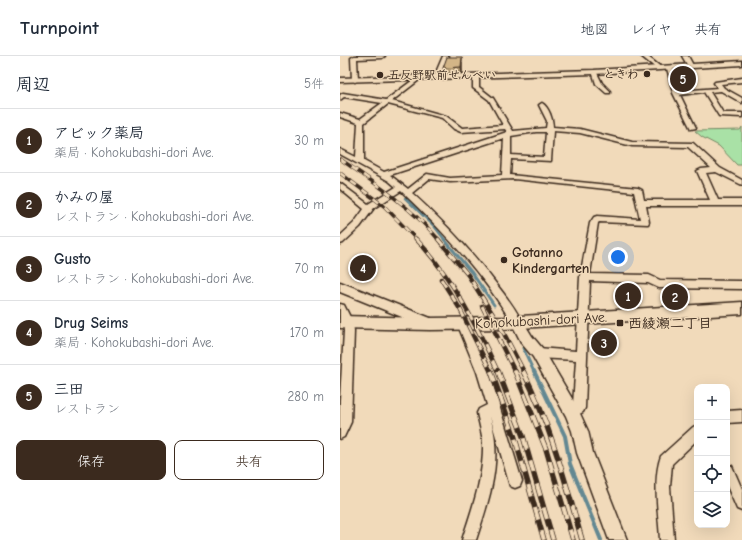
<!DOCTYPE html>
<html lang="ja">
<head>
<meta charset="utf-8">
<style>
  :root { --surface:#fff; --page:#f6f6f7; --text:#1f2937; --muted:#747a83; --line:#e0e1e3; --accent:#3b2a1e }
  body { margin:0; font-family:"Comic Neue","Klee One",sans-serif; background:var(--page); color:var(--text) }
  .controls { position:absolute; right:12px; bottom:12px; display:grid; overflow:hidden; border-radius:8px; box-shadow:0 4px 16px #0002 }
  .controls button { width:36px; height:36px; display:grid; place-items:center; padding:0; border:0; border-bottom:1px solid var(--line); background:var(--surface); color:var(--text); font:20px sans-serif }
  .you { position:absolute; left:278px; top:201px; width:14px; height:14px; margin:-10px; border:3px solid #fff; border-radius:50%; background:#1a73e8; box-shadow:0 0 0 6px #1a73e833 }
  .badge { display:grid; place-items:center; width:26px; height:26px; border-radius:50%; background:var(--accent); color:#fff; font-size:13px; font-weight:700 }
  .pin { position:absolute; translate:-50% -50%; border:2px solid #fff; box-shadow:0 1px 4px #0006 }
  .list { margin:0; padding:0; list-style:none }
  h2 { display:flex; justify-content:space-between; align-items:center; height:52px; margin:0; padding:0 16px; font-size:17px }
  h2 small { font-size:13px; font-weight:400; color:var(--muted) }
  .list li { display:grid; grid-template-columns:26px 1fr auto; gap:12px; align-items:center; box-sizing:border-box; height:64px; padding:0 16px; border-top:1px solid var(--line) }
  .list b { display:block; font-size:15px; white-space:nowrap }
  .list p { margin:0; font-size:13px; white-space:nowrap; color:var(--muted) }
  .list em { font-size:13px; font-style:normal; color:var(--muted) }
  .actions { display:flex; gap:8px; padding:12px 16px }
  .actions a { flex:1; padding:9px 0; border:1px solid var(--accent); border-radius:8px; text-align:center; font-size:14px; color:var(--accent) }
  .actions .main { background:var(--accent); color:#fff }
  .icon { flex:none; width:22px; height:22px; fill:none; stroke:currentColor; stroke-width:2; stroke-linecap:round; stroke-linejoin:round }
  .map { position:relative; flex:none; width:402px; height:484px; overflow:hidden }
  header { display:flex; align-items:center; gap:24px; box-sizing:border-box; height:56px; padding:0 20px; background:var(--surface); border-bottom:1px solid var(--line) }
  header strong { font-size:19px }
  nav { display:flex; gap:22px; margin-inline-start:auto; font-size:14px }
  main { display:flex }
  aside { flex:1; background:var(--surface) }
  .map>svg:first-child { display:block }
  .green { fill:#a9e1a6; stroke:#728662 }
  .lines { fill:none; stroke-linecap:round; stroke-linejoin:round }
  .stream-far2 { stroke:#638892; stroke-width:2.5 }
  .stream-far1 { stroke:#638892; stroke-width:3 }
  .stream { stroke:#638892; stroke-width:4 }
  .minor-casing { stroke:#3b2a1e; stroke-width:3 }
  .tertiary-casing { stroke:#3b2a1e; stroke-width:3 }
  .secondary-casing { stroke:#3b2a1e; stroke-width:3 }
  .minor { fill:#f1daba; fill-rule:evenodd }
  .tertiary { fill:#f1daba; fill-rule:evenodd }
  .secondary { fill:#f1daba; fill-rule:evenodd }
  .rail-far2-casing { stroke:#3b2a1e; stroke-width:3.5 }
  .rail-far1-casing { stroke:#3b2a1e; stroke-width:4.5 }
  .rail-casing { stroke:#3b2a1e; stroke-width:5.5 }
  .rail-far2 { stroke:#f1daba; stroke-width:2.5; stroke-dasharray:7; stroke-linecap:butt }
  .rail-far1 { stroke:#f1daba; stroke-width:3; stroke-dasharray:9; stroke-linecap:butt }
  .rail { stroke:#f1daba; stroke-width:4; stroke-dasharray:12; stroke-linecap:butt }
  .wall { fill:#b59c74; stroke:#3b2a1e }
  .shaded-wall { fill:#947f5e; stroke:#3b2a1e }
  .building { fill:#d3b587; stroke:#3b2a1e }
  .poi-dot { fill:#3b2a1e; stroke:#f1daba; stroke-width:1.5 }
  .labels { text-anchor:middle; stroke-width:3; stroke-linejoin:round; paint-order:stroke }
  .far-poi-label { font-size:12px; font-weight:bold; fill:#3b2a1e; stroke:#f1daba; text-anchor:end }
  .poi-label { font-size:14px; font-weight:bold; fill:#3b2a1e; stroke:#f1daba; text-anchor:start }
  .street-label { font-size:14px; fill:#3b2a1e; stroke:#f1daba }
</style>
</head>
<body>
<header>
<strong>Turnpoint</strong>
<nav><a>地図</a><a>レイヤ</a><a>共有</a></nav>
</header>
<main>
<aside>
<h2>周辺<small>5件</small></h2>
<ul class="list">
<li><span class="badge">1</span><div><b>アビック薬局</b><p>薬局 · Kohokubashi-dori Ave.</p></div><em>30 m</em></li>
<li><span class="badge">2</span><div><b>かみの屋</b><p>レストラン · Kohokubashi-dori Ave.</p></div><em>50 m</em></li>
<li><span class="badge">3</span><div><b>Gusto</b><p>レストラン · Kohokubashi-dori Ave.</p></div><em>70 m</em></li>
<li><span class="badge">4</span><div><b>Drug Seims</b><p>薬局 · Kohokubashi-dori Ave.</p></div><em>170 m</em></li>
<li><span class="badge">5</span><div><b>三田</b><p>レストラン</p></div><em>280 m</em></li>
</ul>
<div class="actions"><a class="main">保存</a><a>共有</a></div>
</aside>
<div class="map">
<svg width="402" height="484" viewBox="0 0 402 484">
  <rect width="100%" height="100%" fill="#f1daba"/>
  <filter id="ink" filterUnits="userSpaceOnUse"><feTurbulence type="fractalNoise" baseFrequency=".025" numOctaves="2"/><feDisplacementMap in="SourceGraphic" scale="8" xChannelSelector="R" yChannelSelector="G"/><feConvolveMatrix kernelMatrix="1 2 1 2 8 2 1 2 1" color-interpolation-filters="sRGB"/></filter>
  <g filter="url(#ink)">
    <path class="green" d="M402,71v38h-5l-18,-19 -17,-9 -7,-6 45,-1z"/>
    <g class="lines">
      <path class="stream-far2" d="M65,142l29,28 11,14"/>
      <path class="stream-far1" d="M104,183l28,34 22,32
        M183,292l11,24"/>
      <path class="stream" d="M194,315l31,65 5,28 31,76"/>
      <defs>
        <path id="minor" d="M14,0h31l-3,2 -25,1 1,21 -3,2 -3,-2 -1,-22z
          M103,0h6l-9,21 -5,1 -1,-1z
          M301,0h6l15,12 -5,1z
          M342,0h6l6,11 -1,1h-4z
          M330,10l3,2 6,23 39,-3 -4,-5 1,-1 27,-4v4l-21,2 3,4 18,10v5l-21,-12 -11,1 13,21h19v4l-23,-1 -15,-24 -24,3 16,33 -5,1 -18,-36 -6,-25z
          M252,15h4l6,12 8,8v2h-4l-10,-9z
          M136,19l3,2v10l14,11 20,33 33,-3 1,-7 -8,-16 3,-2c7,4 11,17 11,24l27,2 52,13 61,1 27,25 22,12v5l-26,-13 -10,1 12,27h24v6h-96l3,16 -1,2 -49,-2 -1,1 -8,51 59,1 11,5 82,1v8l-83,-1 -11,-5 -58,-2 -5,127 -2,4 -11,6 -4,-2 -2,-4 2,-4 5,-3 3,-45 -38,-2 -4,-2 -2,-3 2,-3 4,-2 38,3 4,-74 10,-54 4,-6 3,-1 43,3 -6,-27 -120,-13 -64,3 -21,-3 -17,14c30,27 58,56 82,88 10,13 21,26 28,41l-1,3 -4,1 -4,-1c-29,-51 -70,-94 -112,-134l-27,17 -14,19 -17,16 -3,1v-8l14,-13 10,-14 -24,-20v-6l28,21 28,-17 -7,-6 -49,-27v-5l16,8 2,-34 -18,-6v-4l20,6 22,-16 -38,-6 -4,3v-5l3,-2 43,7 31,-23 2,1v2l-27,21 54,15 16,12 41,-3 -14,-25 -16,-12v-11zM48,48l54,14 12,11 7,3 44,-3 2,3 -123,40 -20,-11v-38zM213,75l27,2 52,13 56,1 23,21 -10,1 -4,2 13,29h-66l-2,-10 -4,-2 -128,-13 1,-16 40,2zM196,76h10l-2,25 -33,-2v-19zM164,82l-2,37 -52,3 -23,-4 -19,15 -18,-14z
          M0,248l4,1 9,18 1,8 -3,91 -7,15 -4,2v-39l4,-69 -1,-8 -3,-5z
          M122,263l4,1 1,3 22,49 33,109 -2,5 -5,2 -5,-2 -20,-70c2,9 5,18 5,27 3,33 -9,66 -19,97h-14c10,-31 22,-63 21,-97 -1,-10 -4,-20 -6,-30l2,-4 8,-4 -10,-33 -20,-49 1,-3z
          M402,354v12l-15,1v-12z
          M357,369v15l-25,24 -2,23 4,53h-14c-1,-25 -8,-60 1,-84l32,-29z
          M387,408l5,2 10,23v22l-5,-2 -10,-23z"/>
        <path id="tertiary" d="M402,5v4l-148,9 -254,8v-4l254,-8z
          M0,226l93,37 2,4 -2,4 -4,1 -89,-36z
          M177,261l4,1 11,18 11,13 34,58 11,24 5,22 34,87h-18l-32,-87 -5,-22 -6,-15 -33,-59 -11,-13 -11,-22 2,-4z"/>
        <path id="secondary" d="M402,246v12l-237,15 -75,1 -90,-2v-12l90,2 75,-1z"/>
      </defs>
      <use href="#minor" class="minor-casing"/>
      <use href="#tertiary" class="tertiary-casing"/>
      <use href="#secondary" class="secondary-casing"/>
      <use href="#minor" class="minor"/>
      <use href="#tertiary" class="tertiary"/>
      <use href="#secondary" class="secondary"/>
      <defs>
        <path id="rail-far2" d="M0,103c35,24 71,48 99,81
          M0,117l44,33 33,34"/>
        <path id="rail-far1" d="M76,183c35,36 61,87 82,133
          M98,183l30,36 31,49 25,48
          M101,223l19,30 31,63
          M142,250l33,66"/>
        <path id="rail" d="M151,315l24,67 29,102
          M158,315l25,65 30,104
          M175,315l31,78 27,91
          M183,315c27,53 43,112 59,169"/>
      </defs>
      <use href="#rail-far2" class="rail-far2-casing"/>
      <use href="#rail-far1" class="rail-far1-casing"/>
      <use href="#rail" class="rail-casing"/>
      <use href="#rail-far2" class="rail-far2"/>
      <use href="#rail-far1" class="rail-far1"/>
      <use href="#rail" class="rail"/>
    </g>
    <path class="wall" d="M122,6v11h-18l-1,-5z"/>
    <path class="shaded-wall" d="M122,1v16l-1,-6z"/>
    <path class="building" d="M107,1h15l-1,10 -18,1z"/>
  </g>
  <g class="poi-dot">
    <circle cx="307" cy="18" r="4"/>
    <circle cx="40" cy="19" r="4"/>
    <circle cx="164" cy="204" r="4"/>
    <rect x="276" y="263" width="8" height="8" rx="2"/>
  </g>
  <g class="labels">
    <g class="far-poi-label">
      <text x="299" y="22">ときわ</text>
      <text x="48" y="23" text-anchor="start">五反野駅前せんべい</text>
    </g>
    <g class="poi-label">
      <text x="172" y="201">Gotanno<tspan x="172" dy="16">Kindergarten</tspan></text>
      <text x="288" y="272">西綾瀬二丁目</text>
    </g>
    <g class="street-label">
      <text transform="translate(201 264) rotate(-3)" y="5">Kohokubashi-dori Ave.</text>
    </g>
  </g>
</svg>
<div class="controls">
<button>+</button>
<button>−</button>
<button><svg class="icon" aria-label="locate" viewBox="0 0 24 24"><circle cx="12" cy="12" r="6"/><path d="M12 2v4M12 18v4M2 12h4M18 12h4"/></svg></button>
<button><svg class="icon" aria-label="layers" viewBox="0 0 24 24"><path d="M12 4l9 5-9 5-9-5zM3 14l9 5 9-5"/></svg></button>
</div>
<div class="you"></div>
<div class="pin badge" style="left:288px;top:240px">1</div>
<div class="pin badge" style="left:335px;top:241px">2</div>
<div class="pin badge" style="left:264px;top:287px">3</div>
<div class="pin badge" style="left:23px;top:212px">4</div>
<div class="pin badge" style="left:343px;top:23px">5</div>
</div>
</main>
</body>
</html>
